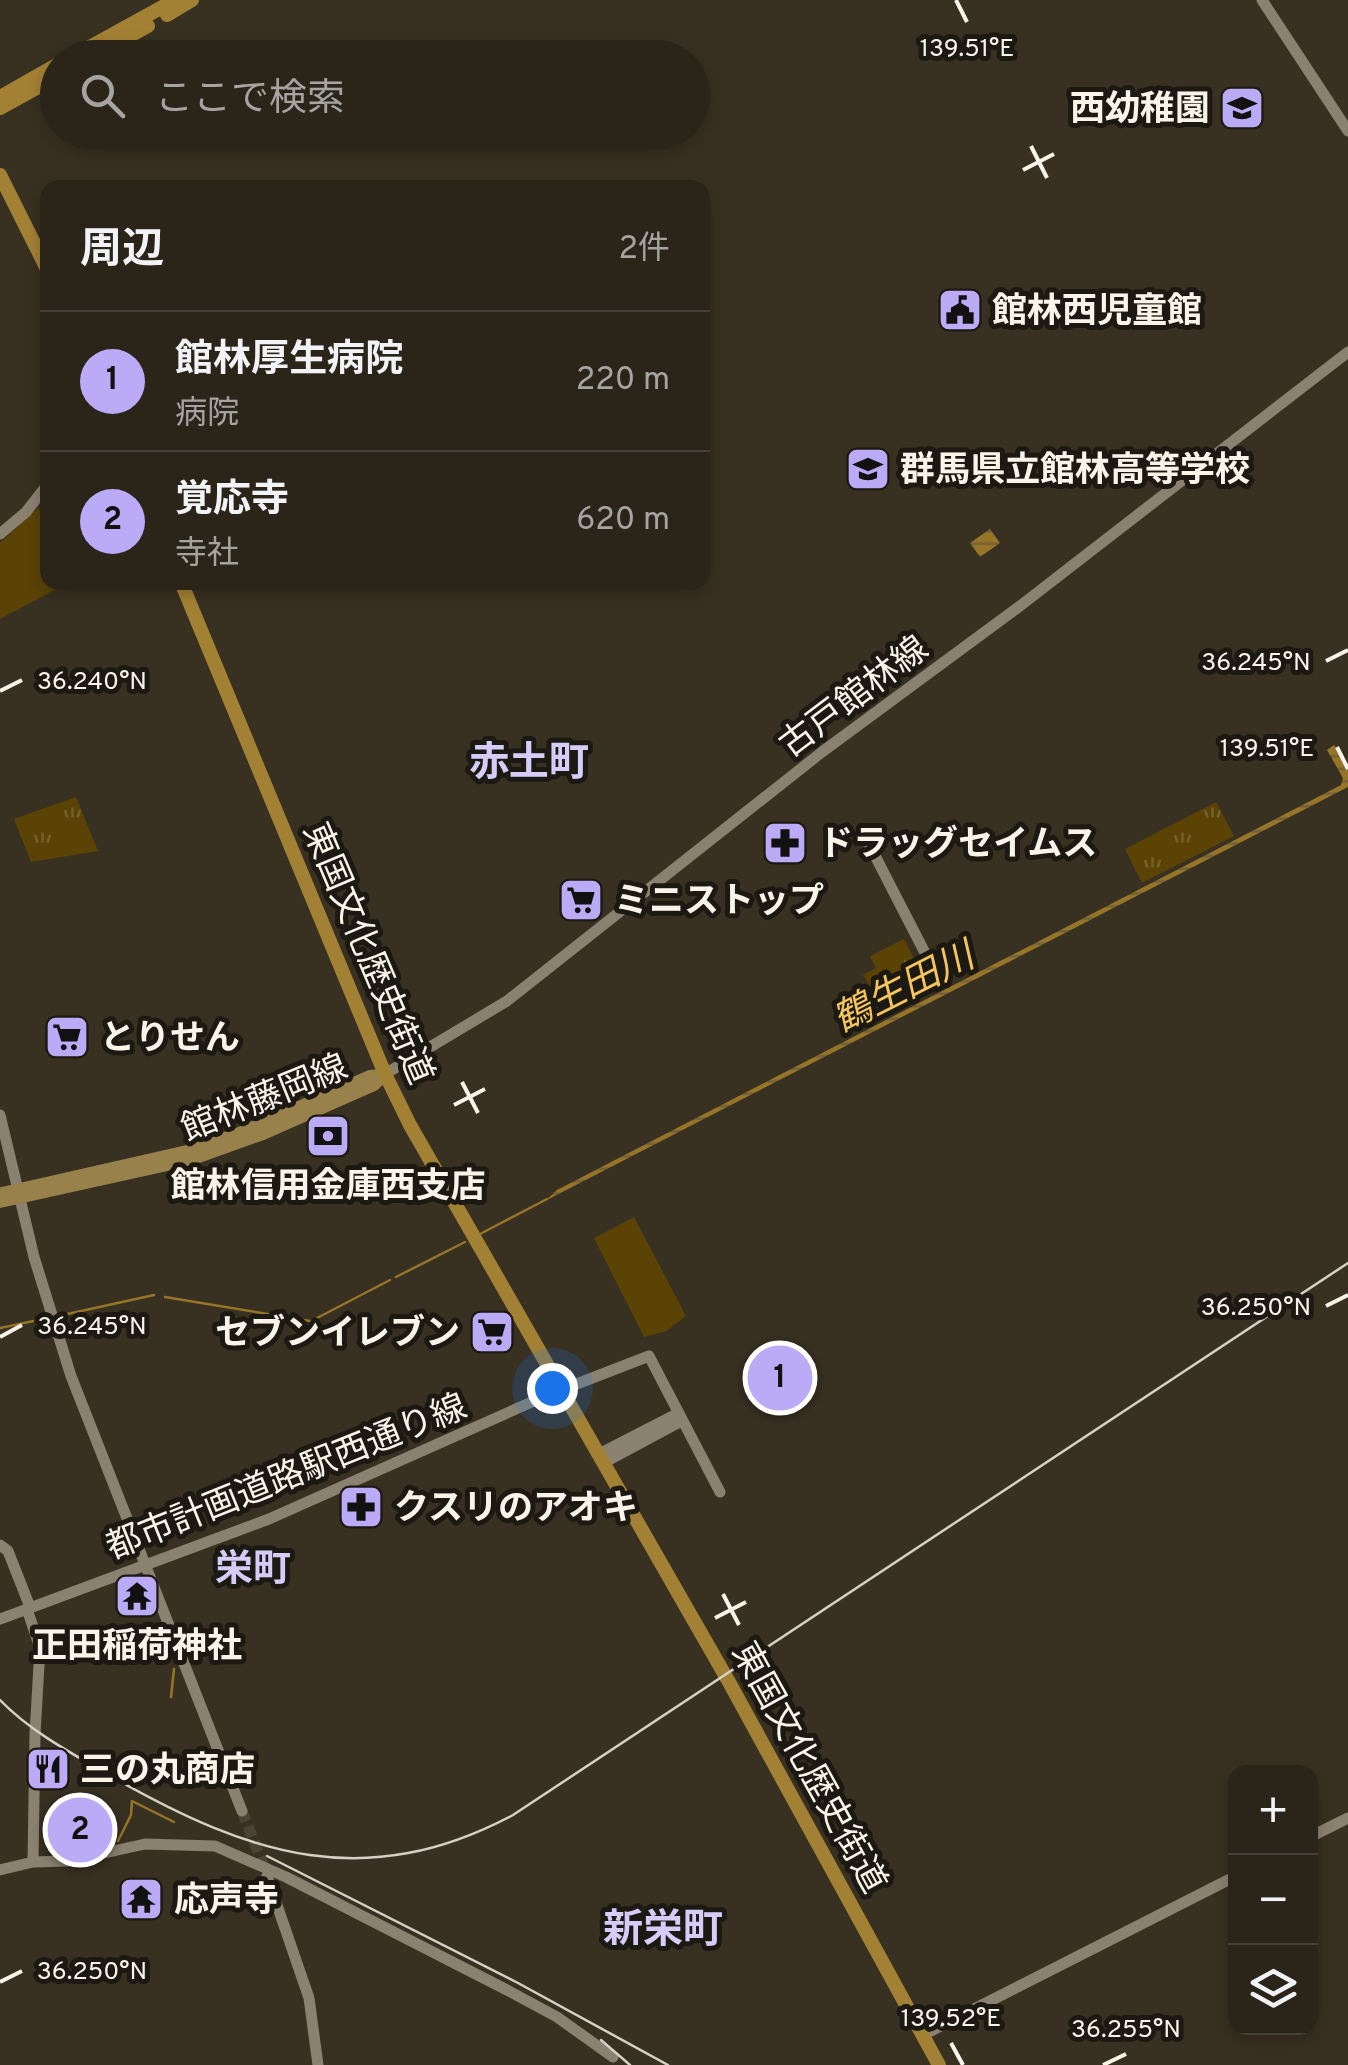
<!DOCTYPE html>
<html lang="ja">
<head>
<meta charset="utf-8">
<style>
  :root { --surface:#2a2419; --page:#322c22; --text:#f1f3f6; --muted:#a5a4a2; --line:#464138; --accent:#bbaaf6 }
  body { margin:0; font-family:Overpass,"Noto Sans JP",sans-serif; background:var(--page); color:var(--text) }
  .controls { position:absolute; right:30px; bottom:30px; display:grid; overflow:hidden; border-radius:20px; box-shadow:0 5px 15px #0003 }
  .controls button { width:90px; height:90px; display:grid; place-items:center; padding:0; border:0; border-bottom:2px solid var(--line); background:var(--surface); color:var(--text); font:50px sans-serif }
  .you { position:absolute; left:552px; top:1388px; width:35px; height:35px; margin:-25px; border:8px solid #fff; border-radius:50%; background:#1a73e8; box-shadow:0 0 0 15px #1a73e833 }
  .badge { display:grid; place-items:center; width:65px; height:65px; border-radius:50%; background:var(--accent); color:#111; font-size:32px; font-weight:700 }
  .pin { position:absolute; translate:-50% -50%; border:5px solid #fff; box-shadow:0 2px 10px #0006 }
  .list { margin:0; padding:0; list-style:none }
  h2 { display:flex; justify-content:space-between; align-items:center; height:130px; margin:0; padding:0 40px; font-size:42px }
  h2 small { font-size:32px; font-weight:400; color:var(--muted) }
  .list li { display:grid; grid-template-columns:65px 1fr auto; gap:30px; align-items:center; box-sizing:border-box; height:140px; padding:0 40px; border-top:2px solid var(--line) }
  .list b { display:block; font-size:38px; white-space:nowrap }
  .list p { margin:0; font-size:32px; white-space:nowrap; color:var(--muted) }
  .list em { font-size:32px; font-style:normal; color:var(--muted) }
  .icon { flex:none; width:55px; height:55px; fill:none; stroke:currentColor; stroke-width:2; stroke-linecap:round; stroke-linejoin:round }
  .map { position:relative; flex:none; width:1348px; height:2065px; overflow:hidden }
  .search { position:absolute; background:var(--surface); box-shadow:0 5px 15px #0003; left:40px; top:40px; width:670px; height:110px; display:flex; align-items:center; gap:25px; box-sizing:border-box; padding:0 35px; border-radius:55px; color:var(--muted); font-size:38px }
  .panel { position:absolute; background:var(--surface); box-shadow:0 5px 15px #0003; left:40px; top:180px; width:670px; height:410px; border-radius:20px }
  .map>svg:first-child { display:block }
  .grass { fill:#5b4306 }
  .park { fill:url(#park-tufts) }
  .water { fill:url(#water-rules) }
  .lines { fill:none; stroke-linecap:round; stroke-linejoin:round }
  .stream { stroke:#977528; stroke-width:2.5 }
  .secondary-tunnel { stroke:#4b4435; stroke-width:11; stroke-dasharray:11 5.5; stroke-linecap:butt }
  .secondary { stroke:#8a8170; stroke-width:11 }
  .primary { stroke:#99814c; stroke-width:12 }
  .highway { stroke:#a38134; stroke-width:14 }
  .rail { stroke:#d5d0c5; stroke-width:2.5 }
  .ticks { fill:none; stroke:#f8f4ea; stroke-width:4 }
  .labels { text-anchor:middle; stroke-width:10; stroke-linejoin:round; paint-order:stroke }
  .poi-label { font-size:35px; font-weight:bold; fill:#f8f4ea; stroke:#1c1912; text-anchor:start }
  .street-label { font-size:35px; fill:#f8f4ea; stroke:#1c1912 }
  .water-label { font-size:38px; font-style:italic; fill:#f5c55d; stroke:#1c1912 }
  .neighbourhood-label { font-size:38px; font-weight:bold; fill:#d5ccf7; stroke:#1c1912 }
  .quarter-label { font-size:40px; font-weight:bold; fill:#d5ccf7; stroke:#1c1912 }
  .ticks-label { font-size:25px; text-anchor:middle; fill:#f8f4ea; stroke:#1c1912; stroke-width:10; stroke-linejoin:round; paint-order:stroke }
</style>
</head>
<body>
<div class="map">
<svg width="1348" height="2065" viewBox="0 0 1348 2065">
  <defs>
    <pattern id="park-tufts" width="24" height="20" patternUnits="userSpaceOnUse" patternTransform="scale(2.5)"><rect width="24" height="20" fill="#5b4306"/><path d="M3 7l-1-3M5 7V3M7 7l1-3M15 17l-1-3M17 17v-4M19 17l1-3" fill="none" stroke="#735f2a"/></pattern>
    <pattern id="water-rules" width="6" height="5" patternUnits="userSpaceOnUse" patternTransform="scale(2.5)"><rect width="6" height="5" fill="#977528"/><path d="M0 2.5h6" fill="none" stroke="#746136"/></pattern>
  </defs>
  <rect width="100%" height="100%" fill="#383021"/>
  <path class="grass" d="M38,508l9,13 1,61 20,1 -68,36v-76z
    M634,1217l52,99 -20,15 -22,6 -50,-99z"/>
  <path class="park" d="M76,797l22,54 -67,11 -17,-43z
    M1216,802l18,34 -92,47 -17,-34z
    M904,939l16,31 -2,5 -41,22 -14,-22 13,-7 -6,-12z"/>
  <path class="water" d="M990,529l10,14 -20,14 -10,-14z
    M1334,745l14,19v23l-803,414 12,-11 784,-405 2,-7 -16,-28z"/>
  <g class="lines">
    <path class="stream" d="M480,1234l67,-35
      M396,1277l69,-35
      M165,1297l145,24
      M63,1315l91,-20
      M317,1318l73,-38
      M0,1328l43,-9
      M171,1697l3,-28
      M118,1841l13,-26 1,-14 42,21"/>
    <path class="secondary-tunnel" d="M242,1811l24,61"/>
    <path class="secondary" d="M1262,0l86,131
      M0,534l26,-22 22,-28
      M870,846l70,136
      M385,1074l122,-73 315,-249 198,-146 328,-254
      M0,1115l34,142 37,119 171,435
      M600,1459l5,-8 70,-36 6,2
      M600,1459l9,1 69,-37 3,-6
      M0,1545l8,6 22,56
      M27,1609l13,39 -5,86 -2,128
      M0,1619l269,-100 274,-122 106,-41 71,136
      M1310,1837l38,-19
      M0,1870l33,-8 35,-1 77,-17 70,2 71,31 221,113 50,27 56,40
      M267,1876l42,122 9,67
      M923,2035l313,-159"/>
    <path class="primary" d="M2,1193l185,-42 50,-17 133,-58 12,-1
      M0,1202l190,-42 73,-26 111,-49 11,-11"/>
    <path class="highway" d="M167,15l25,-15
      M70,58l105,-58
      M91,58l57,-32
      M0,97l58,-33
      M0,108l58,-32
      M0,175l48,96
      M181,582l204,492 25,51 319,557 210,383"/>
    <path class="rail" d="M0,1700c32,33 75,55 114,78 137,78 252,115 399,37l835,-552
      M267,1856l251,127 150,82
      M601,2040l29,25"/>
  </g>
  <path class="ticks" d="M956,0l11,22M1031,146l16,32M1023,170l31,-16M1326,661l22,-11M0,691l22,-11M1337,747l11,22M462,1082l16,31M454,1105l31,-16M1326,1306l22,-11M0,1337l22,-12M723,1594l16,31M715,1618l31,-16M0,1982l22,-11M951,2043l12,22M1103,2065l23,-11"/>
  <defs>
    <symbol id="school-square" viewBox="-11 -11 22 22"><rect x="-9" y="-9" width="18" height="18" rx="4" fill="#bbaaf6" stroke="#1c1912"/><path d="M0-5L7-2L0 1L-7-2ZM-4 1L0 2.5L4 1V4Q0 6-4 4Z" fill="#111"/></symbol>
    <symbol id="civic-square" viewBox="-11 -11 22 22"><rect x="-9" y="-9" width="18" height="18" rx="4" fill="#bbaaf6" stroke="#1c1912"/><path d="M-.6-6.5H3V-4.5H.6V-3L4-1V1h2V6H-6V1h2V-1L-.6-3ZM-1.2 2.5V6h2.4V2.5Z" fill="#111"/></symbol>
    <symbol id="pharmacy-square" viewBox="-11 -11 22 22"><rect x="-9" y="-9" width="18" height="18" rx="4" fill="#bbaaf6" stroke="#1c1912"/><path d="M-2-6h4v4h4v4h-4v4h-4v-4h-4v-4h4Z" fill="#111"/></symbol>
    <symbol id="supermarket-square" viewBox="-11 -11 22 22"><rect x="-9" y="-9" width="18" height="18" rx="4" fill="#bbaaf6" stroke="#1c1912"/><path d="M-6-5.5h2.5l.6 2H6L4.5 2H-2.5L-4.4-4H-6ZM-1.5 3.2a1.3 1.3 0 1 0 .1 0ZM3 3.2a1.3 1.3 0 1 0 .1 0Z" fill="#111"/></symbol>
    <symbol id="bank-square" viewBox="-11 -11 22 22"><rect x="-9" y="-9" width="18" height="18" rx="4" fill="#bbaaf6" stroke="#1c1912"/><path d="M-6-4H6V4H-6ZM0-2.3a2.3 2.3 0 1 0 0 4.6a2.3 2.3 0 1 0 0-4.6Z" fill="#111"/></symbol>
    <symbol id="temple-square" viewBox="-11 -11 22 22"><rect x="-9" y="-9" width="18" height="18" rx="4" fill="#bbaaf6" stroke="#1c1912"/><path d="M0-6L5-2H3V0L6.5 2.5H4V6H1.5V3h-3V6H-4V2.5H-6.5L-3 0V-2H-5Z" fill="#111"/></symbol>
    <symbol id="restaurant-square" viewBox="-11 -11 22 22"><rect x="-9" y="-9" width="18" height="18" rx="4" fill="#bbaaf6" stroke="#1c1912"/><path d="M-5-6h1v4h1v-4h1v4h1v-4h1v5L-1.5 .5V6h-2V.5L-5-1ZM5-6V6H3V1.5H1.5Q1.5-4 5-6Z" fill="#111"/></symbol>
  </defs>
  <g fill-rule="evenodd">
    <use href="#school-square" x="1217" y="83" width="50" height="50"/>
    <use href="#civic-square" x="935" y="285" width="50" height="50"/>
    <use href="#school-square" x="843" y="444" width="50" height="50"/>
    <use href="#pharmacy-square" x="760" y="818" width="50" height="50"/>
    <use href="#supermarket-square" x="556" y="875" width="50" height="50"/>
    <use href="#supermarket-square" x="42" y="1012" width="50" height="50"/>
    <use href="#bank-square" x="303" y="1111" width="50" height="50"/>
    <use href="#supermarket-square" x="467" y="1307" width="50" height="50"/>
    <use href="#pharmacy-square" x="336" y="1482" width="50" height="50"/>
    <use href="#temple-square" x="112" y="1571" width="50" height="50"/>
    <use href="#restaurant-square" x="23" y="1744" width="50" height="50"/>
    <use href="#temple-square" x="116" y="1874" width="50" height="50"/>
  </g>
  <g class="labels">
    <g class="poi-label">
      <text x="1210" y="120" text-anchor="end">西幼稚園</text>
      <text x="992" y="322">館林西児童館</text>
      <text x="900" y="481">群馬県立館林高等学校</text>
      <text x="818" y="855">ドラッグセイムス</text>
      <text x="614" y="912">ミニストップ</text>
      <text x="100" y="1049">とりせん</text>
      <text x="328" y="1197" text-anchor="middle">館林信用金庫西支店</text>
      <text x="460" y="1344" text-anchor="end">セブンイレブン</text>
      <text x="394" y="1519">クスリのアオキ</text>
      <text x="137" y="1657" text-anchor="middle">正田稲荷神社</text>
      <text x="80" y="1781">三の丸商店</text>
      <text x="174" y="1911">応声寺</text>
    </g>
    <g class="street-label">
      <text transform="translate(853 696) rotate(-37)" y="12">古戸館林線</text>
      <text transform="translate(369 953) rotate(67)" y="12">東国文化歴史街道</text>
      <text transform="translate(264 1097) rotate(-22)" y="12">館林藤岡線</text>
      <text transform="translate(286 1476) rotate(-22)" y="12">都市計画道路駅西通り線</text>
      <text transform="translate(810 1767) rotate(61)" y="12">東国文化歴史街道</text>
    </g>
    <g class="water-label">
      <text transform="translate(903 987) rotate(-27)" y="13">鶴生田川</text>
    </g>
    <g class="neighbourhood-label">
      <text x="253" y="1581">栄町</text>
    </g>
    <g class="quarter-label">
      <text x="529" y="775">赤土町</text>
      <text x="663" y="1942">新栄町</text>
    </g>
  </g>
  <g class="ticks-label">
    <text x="967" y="56">139.51°E</text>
    <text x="1256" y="670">36.245°N</text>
    <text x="92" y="689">36.240°N</text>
    <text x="1267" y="756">139.51°E</text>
    <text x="1256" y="1315">36.250°N</text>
    <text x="92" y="1334">36.245°N</text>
    <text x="92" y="1979">36.250°N</text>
    <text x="951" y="2026">139.52°E</text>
    <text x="1126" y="2037">36.255°N</text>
  </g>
</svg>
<div class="controls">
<button>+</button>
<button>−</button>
<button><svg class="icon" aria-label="layers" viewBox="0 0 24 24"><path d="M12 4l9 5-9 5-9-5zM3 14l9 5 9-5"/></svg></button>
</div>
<div class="you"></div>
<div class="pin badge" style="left:780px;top:1378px">1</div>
<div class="pin badge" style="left:80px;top:1830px">2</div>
<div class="search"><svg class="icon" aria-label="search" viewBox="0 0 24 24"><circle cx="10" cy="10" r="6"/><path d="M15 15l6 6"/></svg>ここで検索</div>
<section class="panel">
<h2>周辺<small>2件</small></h2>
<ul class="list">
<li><span class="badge">1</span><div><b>館林厚生病院</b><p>病院</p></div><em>220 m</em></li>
<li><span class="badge">2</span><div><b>覚応寺</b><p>寺社</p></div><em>620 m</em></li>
</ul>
</section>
</div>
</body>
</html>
